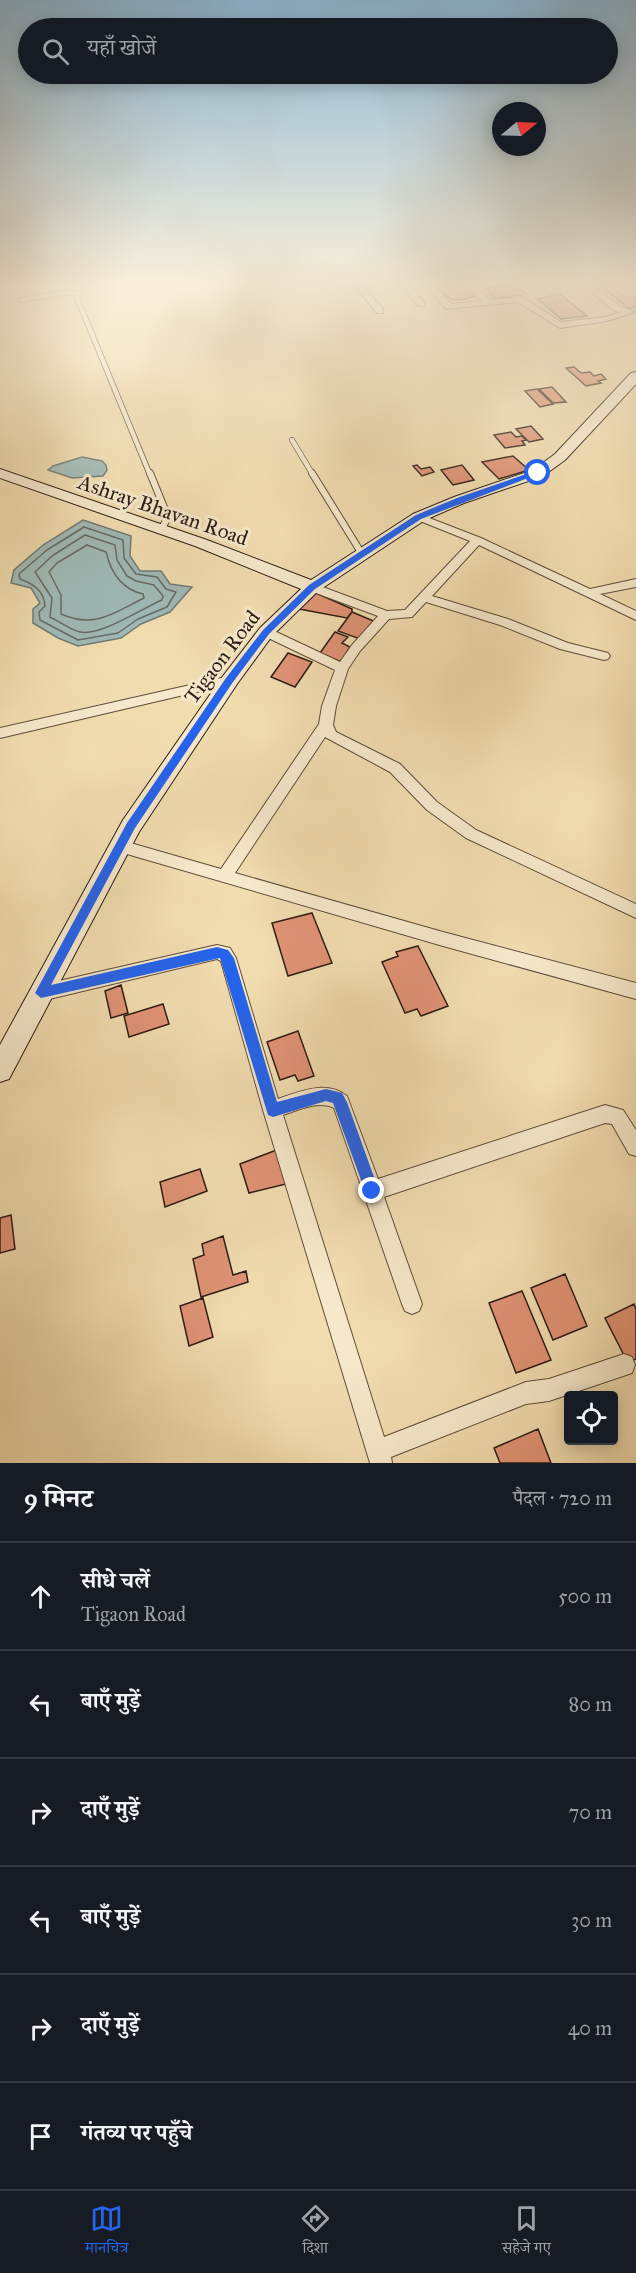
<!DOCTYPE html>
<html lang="hi">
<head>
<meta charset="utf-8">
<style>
  :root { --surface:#171b24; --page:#20242c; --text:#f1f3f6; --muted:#9ea1a6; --line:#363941; --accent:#2563eb }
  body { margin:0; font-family:"IM FELL Great Primer","Noto Serif Devanagari",serif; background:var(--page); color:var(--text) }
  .controls { position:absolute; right:18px; bottom:18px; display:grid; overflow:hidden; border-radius:6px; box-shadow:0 3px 15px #0003 }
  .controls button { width:54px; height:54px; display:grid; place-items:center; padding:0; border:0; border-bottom:2px solid var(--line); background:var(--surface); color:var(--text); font:30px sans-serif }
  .compass { position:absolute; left:492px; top:102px; width:54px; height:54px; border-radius:50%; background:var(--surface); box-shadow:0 3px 15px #0003; rotate:71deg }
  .stop { position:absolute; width:18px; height:18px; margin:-14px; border:4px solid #2563eb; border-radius:50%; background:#fff }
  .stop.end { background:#2563eb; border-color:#fff; box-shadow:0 2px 6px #0008 }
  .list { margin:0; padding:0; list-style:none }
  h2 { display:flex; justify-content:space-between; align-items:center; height:78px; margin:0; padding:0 24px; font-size:26px }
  h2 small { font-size:20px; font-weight:400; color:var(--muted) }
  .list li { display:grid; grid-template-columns:39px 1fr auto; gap:18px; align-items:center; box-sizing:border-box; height:108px; padding:0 24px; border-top:2px solid var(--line) }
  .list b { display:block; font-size:22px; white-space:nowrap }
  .list p { margin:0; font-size:20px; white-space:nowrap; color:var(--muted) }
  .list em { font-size:20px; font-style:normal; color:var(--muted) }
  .icon { flex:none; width:33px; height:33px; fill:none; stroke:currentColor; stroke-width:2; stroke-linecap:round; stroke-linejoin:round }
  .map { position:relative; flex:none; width:636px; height:1463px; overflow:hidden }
  .search { position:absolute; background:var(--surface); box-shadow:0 3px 15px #0003; left:18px; right:18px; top:18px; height:66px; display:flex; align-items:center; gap:15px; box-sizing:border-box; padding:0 21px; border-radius:33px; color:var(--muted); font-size:22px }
  .sheet { height:726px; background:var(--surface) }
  nav { display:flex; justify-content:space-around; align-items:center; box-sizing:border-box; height:84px; border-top:2px solid var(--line); background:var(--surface); font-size:16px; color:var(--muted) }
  nav a { display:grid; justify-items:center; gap:3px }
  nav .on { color:var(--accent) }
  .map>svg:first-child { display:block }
  .water { fill:#9fb9b6; stroke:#717b75; stroke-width:1.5 }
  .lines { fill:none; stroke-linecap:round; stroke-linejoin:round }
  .shore { stroke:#666b65; stroke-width:1.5 }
  .building { fill:#e09375; stroke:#2d1d14; stroke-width:1.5 }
  .lane-far1-casing { stroke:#5e4d3b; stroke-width:6 }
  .lane-casing { stroke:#5e4d3b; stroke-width:8 }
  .street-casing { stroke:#5e4d3b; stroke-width:2 }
  .secondary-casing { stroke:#2d1d14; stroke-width:2 }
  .lane-far1 { stroke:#f6e8cb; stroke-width:4.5 }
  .lane { stroke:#f6e8cb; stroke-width:6 }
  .street { fill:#f6e8cb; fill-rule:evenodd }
  .secondary { fill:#f6e8cb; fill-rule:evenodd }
  .route { fill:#2563eb }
  .labels { text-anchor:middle; stroke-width:6; stroke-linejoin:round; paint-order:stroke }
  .street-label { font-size:21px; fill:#2d1d14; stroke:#f6e8cb }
</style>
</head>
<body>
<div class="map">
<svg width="636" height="1463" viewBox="0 0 636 1463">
  <rect width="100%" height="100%" fill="#f1dcaf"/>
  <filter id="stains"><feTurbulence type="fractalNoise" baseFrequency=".00333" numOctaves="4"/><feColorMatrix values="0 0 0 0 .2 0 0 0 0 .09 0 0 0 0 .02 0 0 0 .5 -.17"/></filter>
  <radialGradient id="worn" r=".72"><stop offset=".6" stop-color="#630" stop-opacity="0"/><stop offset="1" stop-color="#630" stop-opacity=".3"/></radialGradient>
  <path class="water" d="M82,457l20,4 4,4 1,5 -4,6 -31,2 -24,-8 5,-4z
    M83,520l48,16 -1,20 10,15h21l9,13 22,3 -22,25 -29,12 -20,14 -43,8 -20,-8 -25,-15v-14l7,-6 -9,-15 -20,-5 3,-13 29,-25z"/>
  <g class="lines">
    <path class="shore" d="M84,527l39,13 1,18 12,16 21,3 9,12 10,3 -9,15 -29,12 -20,14 -40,7 -38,-20 -1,-8 6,-6c-1,-15 -11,-22 -25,-27l-1,-5 28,-24z
      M85,535l30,10 2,15 10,16 9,5 18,4 9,11 -1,4c-21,9 -61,36 -82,32 -10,-2 -21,-11 -30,-15l2,-19 -17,-26 17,-16z
      M87,545l19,7c5,21 15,37 37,42l1,4c-30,15 -49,31 -83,16v-19l-12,-23 8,-9z"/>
  </g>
  <path class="building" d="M439,285h30l9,7 -1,4 -16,4 -11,-1 -10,-9 2,-2z
    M507,285h9l10,9 -31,5 -10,-11z
    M600,285h36v22l-8,1z
    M560,294l27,22 -26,3 -23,-20z
    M574,367l7,6 9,-1 4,4 7,-2 5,5 -8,2 3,2 -15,3 -20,-18z
    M552,387l14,15 -13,1 -14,-14z
    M537,389l16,15 -13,3 -15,-16z
    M531,426l12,13 -14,3 -13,-13z
    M511,432l5,5 6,-1 4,4 -4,1 3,4 -20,3 -11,-13z
    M513,456l16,14 -30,9 -17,-17z
    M417,465l4,4 9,-2 4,5 -12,4 -9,-10z
    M462,465l12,15 -21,5 -12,-15z
    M316,593l36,16v3l-5,6 -48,-9z
    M352,612l24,10 -16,17 -22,-8z
    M335,632l13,5 -6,6 8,4 -9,15 -21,-9z
    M288,653l24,9 -17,25 -24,-10z
    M312,913l20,50 -44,13 -16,-53z
    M418,946l30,60 -27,10 -4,-7 -12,4 -23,-51 16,-6 -2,-4z
    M121,985l7,28 -17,5 -6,-27z
    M163,1004l6,20 -40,13 -5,-21z
    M298,1031l16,45 -16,5 -3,-6 -15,5 -13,-38z
    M279,1149l11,34 -41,10 -9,-29z
    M200,1169l7,22 -42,16 -5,-25z
    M11,1215l4,34 -15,4v-35z
    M223,1236l10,39 13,-4 2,11 -47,15 -8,-38 11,-4 -2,-11z
    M565,1274l22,52 -34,14 -22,-52z
    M522,1291l29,69 -35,13 -27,-70z
    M203,1298l10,39 -24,9 -9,-40z
    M634,1304l2,5v50l-8,4 -23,-45z
    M538,1429l13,34h-51l-6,-15z"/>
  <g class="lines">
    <defs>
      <path id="lane-far1" d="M22,300l46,-8 7,1 75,182
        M292,440l21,35"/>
      <path id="lane" d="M150,473l18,44 -7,13
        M312,473l50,81"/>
      <path id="street" d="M354,285h8l21,24v4h-6z
        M401,285h8l15,17v4h-6z
        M425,285h9l17,19 31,-3 -16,-16h9l15,15 32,-3 39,25 45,-5 14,-5 -5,-1 -34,-26h9l31,22 14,5 -28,9 -47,7 -42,-26 -72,7z
        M609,285c11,0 17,6 27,8v4l-14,-2z
        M419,514l62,24 109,51 46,-10v8l-36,7 36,17v9l-157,-75 -47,51 76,23 60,24 40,10 2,3 -2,3 -4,1 -44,-11 -60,-24 -74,-23 -14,15 -23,2 -29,32 -12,18 -12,37 -3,19 3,7 64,32 37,38 39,28 160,74v14l-170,-80 -39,-28 -37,-38 -65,-35 -90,136 208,59 193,51v16l-193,-53 -323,-94 -5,-2 -2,-4 2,-4 5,-2 101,29 98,-145 3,-18 13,-36 -73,-35 -2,-3 2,-3h8l70,33 12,-17 26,-29 -70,-26 -2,-3 6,-4 75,28 18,-1 65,-69 -55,-22v-4z
        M230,676l5,1 1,3 -1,3 -235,55v-10z
        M217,945l13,3 6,10 42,141c23,-8 48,-19 69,-3l31,83 227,-74 18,5 13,20v26l-7,-2 -17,-30 -7,-1 -221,74 38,107 -3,7 -7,3 -7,-3 -3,-7 -68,-196c-15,-8 -36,2 -51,7l101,322 142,-55 23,-3 75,-25 8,3 3,8 -3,8 -83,28 -23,3 -135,53 1,6h-22l-107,-353 -42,-149 -4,-2 -176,42 -6,-3 -2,-5 2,-5 6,-3z"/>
      <path id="secondary" d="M636,372v12l-71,76 -22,16 -79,27 -39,17 -107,71 -46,45 -35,48 -98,148 -130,247 -9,3v-37l123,-225 100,-144 37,-48 41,-39 -106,-43 -195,-68v-9l207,71 104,40 102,-66 41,-17 79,-27 22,-16 76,-81z"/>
    </defs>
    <use href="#lane-far1" class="lane-far1-casing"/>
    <use href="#lane" class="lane-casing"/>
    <use href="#street" class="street-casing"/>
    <use href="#secondary" class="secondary-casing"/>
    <use href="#lane-far1" class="lane-far1"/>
    <use href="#lane" class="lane"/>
    <use href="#street" class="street"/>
    <use href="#secondary" class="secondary"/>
  </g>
  <linearGradient id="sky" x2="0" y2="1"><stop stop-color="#8bb6d4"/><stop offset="0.58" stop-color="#f9efdb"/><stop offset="1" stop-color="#f9efdb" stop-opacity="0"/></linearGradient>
  <rect width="636" height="490" fill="url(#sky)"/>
  <path class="route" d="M535,471l6,2 -120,46 -106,70 -46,45 -36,48 -98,146 -84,157 166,-38 11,3 6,8 43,144 49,-13 16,4 5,9 32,89 -2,4 -5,3 -5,-3 -2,-4 -32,-88 -7,-2 -53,16 -5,-2 -48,-157 -179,40 -6,-5 92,-170 99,-145 37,-48 46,-45 107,-70 41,-17z"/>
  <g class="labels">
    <g class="street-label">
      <text transform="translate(163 510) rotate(19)" y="7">Ashray Bhavan Road</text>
      <text transform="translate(222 657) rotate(-53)" y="7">Tigaon Road</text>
    </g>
  </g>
  <rect width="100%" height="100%" filter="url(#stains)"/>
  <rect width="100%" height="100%" fill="url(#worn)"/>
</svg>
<div class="controls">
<button><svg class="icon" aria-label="locate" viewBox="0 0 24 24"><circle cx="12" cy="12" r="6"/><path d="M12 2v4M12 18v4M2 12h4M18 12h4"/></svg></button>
</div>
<svg class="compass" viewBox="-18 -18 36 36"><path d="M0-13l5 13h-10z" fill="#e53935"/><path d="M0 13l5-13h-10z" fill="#9ea1a6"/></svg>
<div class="stop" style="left:538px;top:473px"></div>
<div class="stop end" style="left:372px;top:1191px"></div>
<div class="search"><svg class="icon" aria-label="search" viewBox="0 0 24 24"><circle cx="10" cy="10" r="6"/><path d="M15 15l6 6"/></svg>यहाँ खोजें</div>
</div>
<section class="sheet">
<h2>9 मिनट<small>पैदल · 720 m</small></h2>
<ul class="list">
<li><svg class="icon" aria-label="ahead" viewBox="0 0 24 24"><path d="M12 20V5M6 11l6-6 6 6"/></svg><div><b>सीधे चलें</b><p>Tigaon Road</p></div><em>500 m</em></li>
<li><svg class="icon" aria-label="left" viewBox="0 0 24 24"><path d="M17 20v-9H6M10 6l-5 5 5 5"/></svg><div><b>बाएँ मुड़ें</b></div><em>80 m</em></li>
<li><svg class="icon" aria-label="right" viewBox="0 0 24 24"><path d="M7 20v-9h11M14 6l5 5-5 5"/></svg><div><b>दाएँ मुड़ें</b></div><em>70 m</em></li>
<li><svg class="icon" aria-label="left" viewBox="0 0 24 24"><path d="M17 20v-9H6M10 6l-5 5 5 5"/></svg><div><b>बाएँ मुड़ें</b></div><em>30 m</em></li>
<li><svg class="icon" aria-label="right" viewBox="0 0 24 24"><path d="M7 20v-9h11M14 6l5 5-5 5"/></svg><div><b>दाएँ मुड़ें</b></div><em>40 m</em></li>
<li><svg class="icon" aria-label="arrive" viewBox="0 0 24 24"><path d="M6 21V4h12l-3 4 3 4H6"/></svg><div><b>गंतव्य पर पहुँचे</b></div></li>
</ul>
</section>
<nav>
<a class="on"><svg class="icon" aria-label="map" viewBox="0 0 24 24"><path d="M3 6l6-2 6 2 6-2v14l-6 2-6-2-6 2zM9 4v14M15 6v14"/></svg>मानचित्र</a>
<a><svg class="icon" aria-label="directions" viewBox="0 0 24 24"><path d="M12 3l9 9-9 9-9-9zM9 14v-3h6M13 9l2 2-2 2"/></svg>दिशा</a>
<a><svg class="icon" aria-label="saved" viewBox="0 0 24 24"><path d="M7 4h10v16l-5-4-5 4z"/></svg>सहेजे गए</a>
</nav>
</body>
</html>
